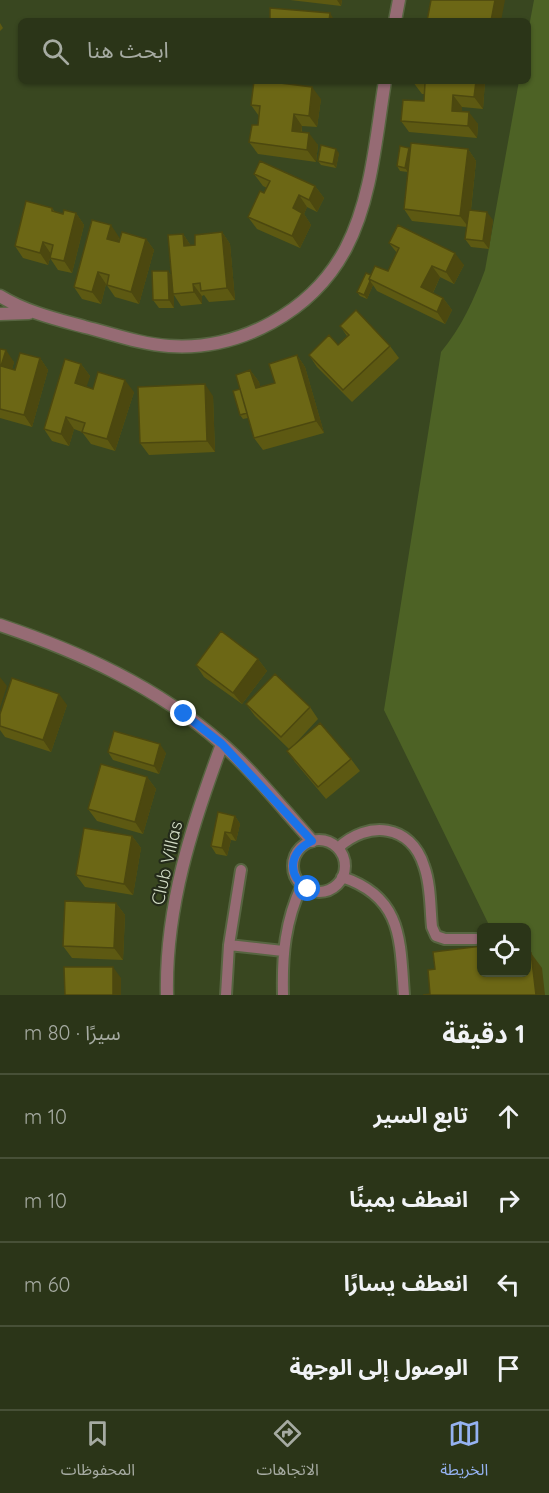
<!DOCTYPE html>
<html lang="ar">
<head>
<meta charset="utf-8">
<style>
  :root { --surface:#2b3518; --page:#333d21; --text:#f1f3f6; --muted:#a6aba2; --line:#475037; --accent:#95b2f1 }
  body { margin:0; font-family:Quicksand,"Noto Sans Arabic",sans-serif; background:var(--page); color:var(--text); direction:rtl }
  .controls { position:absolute; right:18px; bottom:18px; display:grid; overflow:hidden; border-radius:9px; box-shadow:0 2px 4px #0004 }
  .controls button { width:54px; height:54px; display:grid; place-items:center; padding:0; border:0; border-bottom:2px solid var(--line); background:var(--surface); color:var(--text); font:30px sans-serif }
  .stop { position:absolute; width:18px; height:18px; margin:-14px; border:4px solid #1a73e8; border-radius:50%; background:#fff }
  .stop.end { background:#1a73e8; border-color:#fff; box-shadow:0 2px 6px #0008 }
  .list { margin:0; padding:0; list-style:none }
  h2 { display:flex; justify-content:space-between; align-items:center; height:78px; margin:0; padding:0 24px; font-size:26px }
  h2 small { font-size:20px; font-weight:400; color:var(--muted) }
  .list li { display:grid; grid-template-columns:39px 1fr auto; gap:18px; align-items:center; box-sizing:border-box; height:84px; padding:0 24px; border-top:2px solid var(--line) }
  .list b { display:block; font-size:22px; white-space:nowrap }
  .list em { font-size:20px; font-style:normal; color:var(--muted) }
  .icon { flex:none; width:33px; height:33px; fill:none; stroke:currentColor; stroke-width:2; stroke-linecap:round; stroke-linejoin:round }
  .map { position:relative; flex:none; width:549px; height:995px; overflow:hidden; direction:ltr }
  .search { position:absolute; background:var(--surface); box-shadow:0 2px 4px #0004; left:18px; right:18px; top:18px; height:66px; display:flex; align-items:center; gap:15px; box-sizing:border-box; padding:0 21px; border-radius:9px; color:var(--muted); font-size:22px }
  .sheet { height:414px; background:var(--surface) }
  nav { display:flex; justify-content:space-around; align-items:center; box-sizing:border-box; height:84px; border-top:2px solid var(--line); background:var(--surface); font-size:16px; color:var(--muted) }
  nav a { display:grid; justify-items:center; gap:3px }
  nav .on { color:var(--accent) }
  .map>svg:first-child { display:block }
  .green { fill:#4d6225 }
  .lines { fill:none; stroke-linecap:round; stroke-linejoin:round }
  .lane-casing { stroke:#576541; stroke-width:14 }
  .street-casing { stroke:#576541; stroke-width:15 }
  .lane { stroke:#966b74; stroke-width:10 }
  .street { stroke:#966b74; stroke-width:12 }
  .wall { fill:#5d5912 }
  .shaded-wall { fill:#4c480f }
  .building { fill:#6c6715; stroke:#4c480f; stroke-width:1.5 }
  .route { stroke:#1a73e8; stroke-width:8 }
  .labels { text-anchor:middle; stroke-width:4.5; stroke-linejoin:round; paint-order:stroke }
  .street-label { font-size:18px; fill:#d1dbc4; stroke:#242b1a }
</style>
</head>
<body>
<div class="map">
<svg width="549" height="995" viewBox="0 0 549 995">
  <rect width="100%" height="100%" fill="#394720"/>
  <path class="green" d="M534,0h15v995h-26l3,-23v-44l-36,-1 -106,-217 57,-358c20,-24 33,-52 44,-82l34,-189h9v-49z"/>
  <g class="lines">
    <defs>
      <path id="lane" d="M293 866a26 26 0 1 1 52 0a26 26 0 1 1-52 0Z
        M338,848c30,-28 73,-24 86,18 7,19 6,42 8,61l4,9 9,3h31
        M342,877c61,20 58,64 62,118
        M229,945l54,6
        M226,995l3,-50 12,-75
        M283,995c-1,-40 2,-74 19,-110"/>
      <path id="street" d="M395,21l4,-21
        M0,296c26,16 56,23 85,31 28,7 55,17 84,19 71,5 144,-35 177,-98 26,-50 30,-112 39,-167
        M0,314l29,-1
        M0,625c80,27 157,62 221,118 32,28 62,66 91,98
        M167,995c-2,-88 25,-170 55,-251"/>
    </defs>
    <use href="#lane" class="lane-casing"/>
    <use href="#street" class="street-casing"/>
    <use href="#lane" class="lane"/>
    <use href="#street" class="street"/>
  </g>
  <path class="wall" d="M290,0h52l-1,6z
    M0,23l3,5 -3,3z
    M485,81l-2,28 -21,-2 -1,5 17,12 -1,14 -68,-6 -8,-11 23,-20v-7h-2l-9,-12z
    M321,99l-4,28 -15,-1v6l16,13 -2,17 -58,-8 -9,-12 9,-17 1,-9 -8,-11z
    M468,149l8,12 -5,49 22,10 -4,29 -18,-2 -6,-8 2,-12 -55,-6 -8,-12 4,-37 -8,-1 -3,-5 13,-16z
    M339,153l-3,15 -15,-3 -3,-4z
    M254,174l61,12 9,12 -7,14 -10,-5 -3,7 7,11 -11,23 -43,-19 -9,-12 16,-24 3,-5 -4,-2z
    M52,208l3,4 8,2 13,-1 8,12 -12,48 -14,-3 -8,-12 -2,7 -25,-7 -8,-12z
    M222,232l8,12 5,56 -26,2 -5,-7 -2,1v8l-21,2 -7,-11v13h-15l-6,-8 15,-29 3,4 12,-41 8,12 4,-1z
    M119,237l-1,5 28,-3 8,11 -15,54 -24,-7 -9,-13 -5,20 -19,-5 -8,-12z
    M389,243l75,22 -10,19 -14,-7 -7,16 10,5 9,12 -7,14 -68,-33 -4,-6 -6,14 -7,-3 -3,-4 14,-17 17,-4 9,-18z
    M340,326l50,20 9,12 -47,44 -35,-35 -8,-12 29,-10 9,-9z
    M0,349l14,13 -2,7 3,1 25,-12 8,12 -16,57 -32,-9z
    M297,355l8,12 19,66 -61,17 -9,-12 -6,-20 -5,1 -3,-4v-26l10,-19 9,12 1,5 15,-4z
    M81,364l9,12 -4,10 7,3 41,3 -19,59 -24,-7 -9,-12 -8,-3 -5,17 -17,-5 -8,-12z
    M213,396l2,56 -66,3 -9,-12z
    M258,659l9,12 -25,33 -38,-27 -8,-12z
    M246,704l64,3 8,12 -24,26 57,14 9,12 -34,28 -31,-37 -8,-11 2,-2 -34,-33z
    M67,705l-16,47 -46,-15 -5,-7v-16z
    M108,752l58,1 -7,21 -46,-14z
    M147,777l9,12 -13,45 -46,-13 -9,-12z
    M235,816l5,8 -4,17 -5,-1 -4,16 -11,-2 -5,-8z
    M132,836l9,12 -8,47 -48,-8 -9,-12z
    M116,903l9,12 -2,45 -51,-2 -9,-12z"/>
  <path class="shaded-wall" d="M337,0h5l-1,6z
    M495,0h10l-4,21h-10z
    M330,13l5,8h-6z
    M476,81h9l-2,28 -9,-12z
    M312,87l9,12 -4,28 -8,-11z
    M453,95l9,12 -1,16 -9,-12z
    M469,112l9,12 -1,14 -9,-12z
    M294,114l8,12 -2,17 -8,-12z
    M309,133l9,12 -2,17 -9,-12z
    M409,148l3,4 -4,20 -3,-4z
    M336,149l3,4 -3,15 -3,-4z
    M468,149l8,12 -7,67 -9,-12z
    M315,186l9,12 -7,14 -8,-12z
    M299,195l8,12 -3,7 7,11 -11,23 -8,-12 1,-28z
    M487,212l6,8 -4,29 -6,-8z
    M76,213l8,12 -12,48 -8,-12z
    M111,225l8,12 -4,14 -8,-12z
    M222,232l8,12 5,56 -8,-12z
    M183,234l8,12h-7z
    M146,239l8,11 -15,54 -8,-12z
    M43,242l8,12 -3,11 -8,-12z
    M455,253l9,12 -10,19 -8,-12z
    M432,266l8,11 -10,22 -9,-12z
    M168,271l6,8 -1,15 1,1v13l-5,-8z
    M98,272l8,12 -5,20 -9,-12z
    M370,281l3,4 -6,14 -3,-4z
    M193,284l9,12v8l-8,-12z
    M443,298l9,12 -7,14 -8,-12z
    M6,350l8,12 -4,16 -9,-12z
    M297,355l8,12 19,66 -8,-12z
    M40,358l8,12 -16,57 -8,-12z
    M81,364l9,12 -6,19 -9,-12z
    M250,370l9,12 5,18 -8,-12z
    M125,380l9,12 -19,59 -8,-12z
    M205,384l8,12 2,56 -8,-11z
    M66,417l8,12 -5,17 -8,-12z
    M258,659l9,12 -25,33 -9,-11z
    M0,677l7,9 -7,22z
    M59,694l8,11 -16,47 -8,-12z
    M160,744l6,9 -7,21 -5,-8z
    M147,777l9,12 -13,45 -8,-12z
    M235,816l5,8 -4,17 -5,-8z
    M225,832l6,8 -4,16 -5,-8z
    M132,836l9,12 -8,47 -9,-11z
    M116,903l9,12 -2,45 -9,-12z
    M531,953l11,15 3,27h-9z
    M113,967l8,11v17h-8z"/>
  <path class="building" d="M431,0h64l-4,21h-64z
    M270,8l60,5 -1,8h-59z
    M254,81h10l48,6 -3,29 -15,-2 -2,17 17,2 -2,17 -58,-8 3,-17h6l2,-19 -9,-1z
    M413,81h63l-2,16 -21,-2 -1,16 17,1 -1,14 -67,-5 2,-21 21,1 1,-18 -12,-1z
    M411,143l57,6 -8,67 -56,-7z
    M321,145l15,4 -3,15 -15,-3z
    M400,146l9,2 -4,20 -8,-2z
    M260,161l55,25 -6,14 -10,-5 -6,13 9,5 -10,23 -44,-19 12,-26 4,2 6,-12 -16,-7z
    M26,201l26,7v3l11,3 1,-4 12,3 -12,48 -14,-3 3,-13 -10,-3 -3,11 -25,-7z
    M469,210l18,2 -4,29 -18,-2z
    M92,220l19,5 -4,14 12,3 3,-10 24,7 -15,53 -24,-7 2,-10 -11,-3 -6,20 -18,-5z
    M398,225l57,28 -9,19 -14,-6 -11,21 22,11 -6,14 -68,-33 6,-13 13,5 11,-23 -10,-5z
    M222,232l5,56 -26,3 -1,-8 -7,1 1,8 -21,2 -5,-59 15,-1 1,12 11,-1v-10z
    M152,271h16l1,29h-16z
    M366,273l5,2 -2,4 1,2 -6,14 -7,-3z
    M356,310l34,36 -47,44 -34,-35 20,-20 9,10 11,-10 -9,-9z
    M0,349l6,1 -5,16 14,4 5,-17 20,5 -16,57 -24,-6z
    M297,355l19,66 -62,17 -18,-63 14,-5 6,18 19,-5 -6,-19z
    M65,359l16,5 -6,19 18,6 5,-17 27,8 -18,59 -25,-7 3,-9 -19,-6 -5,17 -17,-5z
    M205,384l2,57 -67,2 -2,-56z
    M240,389l7,24 -7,2 -7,-24z
    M221,631l37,28 -25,34 -37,-28z
    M275,674l35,33 -29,30 -35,-33z
    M12,678l47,16 -16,46 -43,-14v-12z
    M320,723l31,36 -33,28 -31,-36z
    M114,731l46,13 -6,22 -46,-14z
    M101,764l46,13 -12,45 -47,-13z
    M218,812l17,4 -4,17 -6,-1 -3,16 -11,-2z
    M84,828l48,8 -8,48 -48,-9z
    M65,901l51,2 -2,45 -51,-2z
    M482,946v26h44v-18l5,-1 5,42h-113l7,-1 -2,-24 7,-1 -2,-17z
    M64,967h49v28h-48z"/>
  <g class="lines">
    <path class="route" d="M184,714l38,30 90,97c-23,11 -26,34 -4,48"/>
  </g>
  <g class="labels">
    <g class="street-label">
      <text transform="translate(167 863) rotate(-77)" y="6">Club Villas</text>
    </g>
  </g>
</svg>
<div class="controls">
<button><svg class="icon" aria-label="locate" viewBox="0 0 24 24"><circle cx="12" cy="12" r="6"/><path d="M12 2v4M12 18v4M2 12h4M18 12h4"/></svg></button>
</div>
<div class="stop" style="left:308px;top:889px"></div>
<div class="stop end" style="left:184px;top:714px"></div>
<div class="search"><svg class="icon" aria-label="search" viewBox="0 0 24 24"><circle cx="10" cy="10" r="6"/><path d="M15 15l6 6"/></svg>ابحث هنا</div>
</div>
<section class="sheet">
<h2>1 دقيقة<small>سيرًا · 80 m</small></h2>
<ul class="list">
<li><svg class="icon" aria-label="ahead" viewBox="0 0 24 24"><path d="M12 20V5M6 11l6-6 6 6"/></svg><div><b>تابع السير</b></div><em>10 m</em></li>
<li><svg class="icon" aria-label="right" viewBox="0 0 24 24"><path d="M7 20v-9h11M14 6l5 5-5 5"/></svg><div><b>انعطف يمينًا</b></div><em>10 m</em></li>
<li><svg class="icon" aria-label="left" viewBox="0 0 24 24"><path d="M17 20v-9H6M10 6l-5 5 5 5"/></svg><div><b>انعطف يسارًا</b></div><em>60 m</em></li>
<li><svg class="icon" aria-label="arrive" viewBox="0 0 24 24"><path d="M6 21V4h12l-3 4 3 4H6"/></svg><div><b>الوصول إلى الوجهة</b></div></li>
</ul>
</section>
<nav>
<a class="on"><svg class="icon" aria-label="map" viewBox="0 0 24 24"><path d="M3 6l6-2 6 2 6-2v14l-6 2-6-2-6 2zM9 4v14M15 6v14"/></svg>الخريطة</a>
<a><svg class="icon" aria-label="directions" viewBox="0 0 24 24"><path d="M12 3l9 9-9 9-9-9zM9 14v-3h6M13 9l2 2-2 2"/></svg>الاتجاهات</a>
<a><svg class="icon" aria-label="saved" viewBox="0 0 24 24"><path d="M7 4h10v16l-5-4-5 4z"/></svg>المحفوظات</a>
</nav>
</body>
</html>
